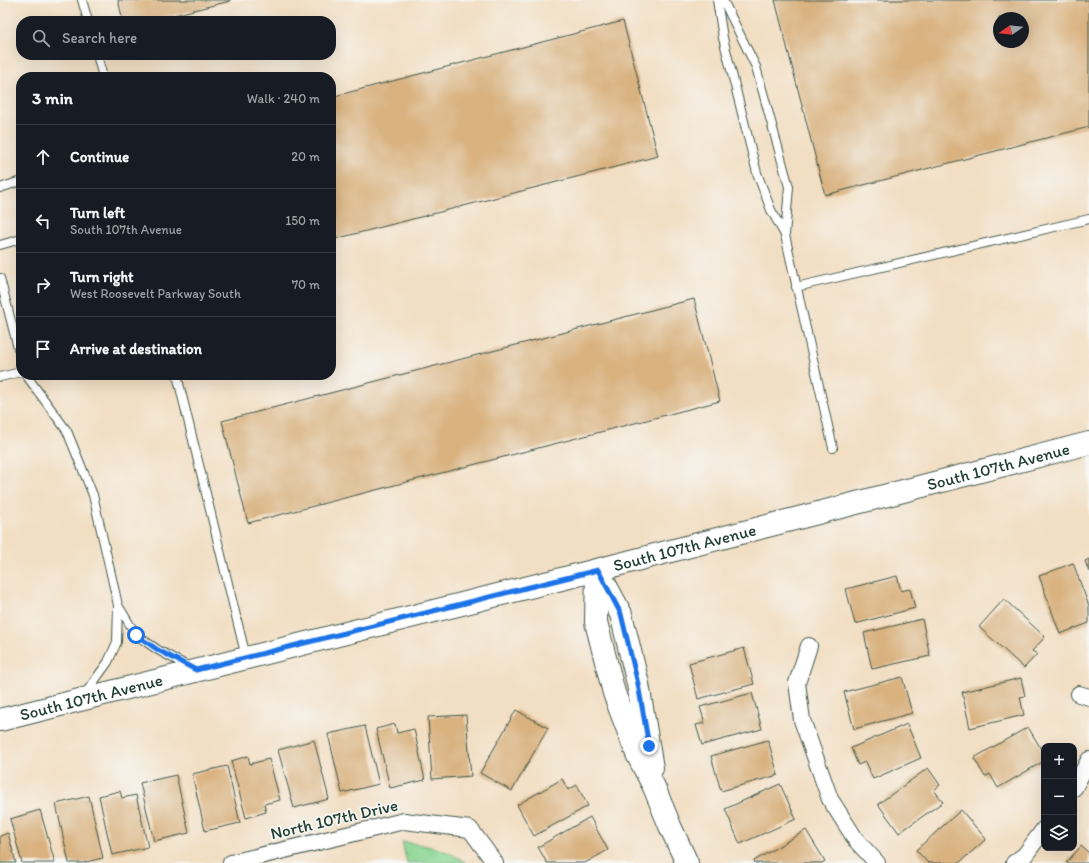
<!DOCTYPE html>
<html lang="en">
<head>
<meta charset="utf-8">
<style>
  :root { --surface:#171b24; --page:#242831; --text:#f1f3f6; --muted:#9ea1a6; --line:#363941 }
  body { margin:0; font-family:Itim,sans-serif; background:var(--page); color:var(--text) }
  .controls { position:absolute; right:12px; bottom:12px; display:grid; overflow:hidden; border-radius:8px; box-shadow:0 4px 16px #0002 }
  .controls button { width:36px; height:36px; display:grid; place-items:center; padding:0; border:0; border-bottom:1px solid var(--line); background:var(--surface); color:var(--text); font:20px sans-serif }
  .compass { position:absolute; left:993px; top:12px; width:36px; height:36px; border-radius:50%; background:var(--surface); box-shadow:0 4px 16px #0002; rotate:256deg }
  .stop { position:absolute; width:12px; height:12px; margin:-9px; border:3px solid #1a73e8; border-radius:50%; background:#fff }
  .stop.end { background:#1a73e8; border-color:#fff; box-shadow:0 1px 4px #0008 }
  .list { margin:0; padding:0; list-style:none }
  h2 { display:flex; justify-content:space-between; align-items:center; height:52px; margin:0; padding:0 16px; font-size:17px }
  h2 small { font-size:13px; font-weight:400; color:var(--muted) }
  .list li { display:grid; grid-template-columns:26px 1fr auto; gap:12px; align-items:center; box-sizing:border-box; height:64px; padding:0 16px; border-top:1px solid var(--line) }
  .list b { display:block; font-size:15px; white-space:nowrap }
  .list p { margin:0; font-size:13px; white-space:nowrap; color:var(--muted) }
  .list em { font-size:13px; font-style:normal; color:var(--muted) }
  .icon { flex:none; width:22px; height:22px; fill:none; stroke:currentColor; stroke-width:2; stroke-linecap:round; stroke-linejoin:round }
  .map { position:relative; flex:none; width:1089px; height:863px; overflow:hidden }
  .search { position:absolute; background:var(--surface); box-shadow:0 4px 16px #0002; left:16px; top:16px; width:320px; height:44px; display:flex; align-items:center; gap:10px; box-sizing:border-box; padding:0 14px; border-radius:16px; color:var(--muted); font-size:15px }
  .panel { position:absolute; background:var(--surface); box-shadow:0 4px 16px #0002; left:16px; top:72px; width:320px; height:308px; border-radius:16px }
  .map>svg:first-child { display:block }
  .green { fill:#8ad593; stroke:#548964 }
  .building { fill:#d9b280; fill-rule:evenodd }
  .lines { fill:none; stroke-linecap:round; stroke-linejoin:round }
  .lane-casing { stroke:#3f5549; stroke-width:10 }
  .street-casing { stroke:#3f5549; stroke-width:18 }
  .secondary-casing { stroke:#3f5549; stroke-width:24 }
  .lane { stroke:#fff; stroke-width:8 }
  .street { stroke:#fff; stroke-width:16 }
  .secondary { stroke:#fff; stroke-width:22 }
  .route { stroke:#1a73e8; stroke-width:5 }
  .labels { text-anchor:middle; stroke-width:3.5; stroke-linejoin:round; paint-order:stroke }
  .street-label { font-size:17px; fill:#1f3d34; stroke:#f6f6f2 }
</style>
</head>
<body>
<div class="map">
<svg width="1089" height="863" viewBox="0 0 1089 863">
  <rect width="100%" height="100%" fill="#f6f6f2"/>
  <filter id="ink" filterUnits="userSpaceOnUse"><feTurbulence type="fractalNoise" baseFrequency=".025" numOctaves="2"/><feDisplacementMap in="SourceGraphic" scale="8" xChannelSelector="R" yChannelSelector="G"/><feConvolveMatrix kernelMatrix="1 2 1 2 8 2 1 2 1" color-interpolation-filters="sRGB"/></filter>
  <filter id="wash" filterUnits="userSpaceOnUse"><feTurbulence type="fractalNoise" baseFrequency=".012" numOctaves="4" result="noise"/><feDisplacementMap in="SourceGraphic" scale="16" xChannelSelector="R" yChannelSelector="G"/><feGaussianBlur stdDeviation="0.9" result="paint"/><feColorMatrix in="noise" values="0 0 0 0 0 0 0 0 0 0 0 0 0 0 0 0 0 1.4 0 .05"/><feComposite in="paint" operator="in"/></filter>
  <g filter="url(#wash)">
    <rect width="100%" height="100%" fill="#f2dec2"/>
    <path class="green" d="M402,842c24,3 44,6 64,21h-59z"/>
    <g id="blocks">
      <path class="building" d="M118,0h112v1l-80,20h-27z
        M775,0h314v127l-264,68zM999,18h24v24h-24z
        M623,21l35,135 -327,84v-143z
        M694,299l26,102 -472,122 -26,-102z
        M1089,559v13l-4,-11z
        M1073,563l16,43v17l-29,11 -21,-58z
        M897,576l4,15 9,-2 5,19 -60,16 -9,-35z
        M1004,599l41,38 -13,14 5,3 -13,14 -45,-41z
        M922,619l8,37 -58,13 -8,-36z
        M744,648l10,36 -56,15 -9,-36z
        M902,677l10,36 -58,16 -10,-37z
        M1021,678l4,18 -5,1 4,18 -54,13 -8,-36z
        M752,693l10,36 -60,16 -6,-20 9,-2 -5,-16z
        M516,710l32,18 -36,63 -32,-18z
        M466,715l5,61 -39,3 -4,-62z
        M395,724l2,9 17,-4 11,51 -35,8 -14,-59z
        M907,724l14,34 -48,21 -8,-17 -7,3 -7,-17z
        M365,726l14,58 -37,9 -14,-59z
        M1028,727l16,27v7l-46,27 -8,-14 -5,3 -11,-19z
        M314,740l15,59 -35,9 -16,-58z
        M768,740l10,35 -57,16 -10,-35z
        M248,756l2,8 19,-5 11,41 -16,4 2,8 -20,6 -15,-57z
        M227,766l13,57 -35,8 -13,-57z
        M928,768l12,17 -6,5 9,12 -44,31 -21,-29z
        M176,775l13,58 -35,8 -14,-58z
        M562,779l6,11 9,-5 11,21 -54,30 -17,-31z
        M780,784l16,35 -56,25 -15,-35z
        M120,791l2,7 14,-3 12,52 -36,8 -13,-59z
        M89,796l14,62 -21,5h-13l-13,-59z
        M40,810l15,53h-33l-12,-44z
        M961,810l25,29 -27,24h-31l-12,-13z
        M590,817l18,33 -23,13h-38l-9,-16z
        M806,830l19,31 -3,2h-67l-1,-2z
        M8,833l8,30h-16v-27z
        M1081,846l8,7v10h-23z"/>
    </g>
  </g>
  <g filter="url(#ink)">
    <use href="#blocks" fill-opacity="0" stroke="#3f5549" stroke-width="1"/>
    <g class="lines">
      <defs>
        <path id="lane" d="M82,0l6,21
          M717,0l6,38 34,135 14,37 14,25 48,213
          M723,0l33,67 33,120 -4,48
          M97,55l6,22
          M0,188l21,-7
          M0,245l21,-6
          M0,278l21,82
          M796,287l293,-68
          M26,375l41,56 26,64 25,110 -1,37 -9,20 -23,32
          M177,375l69,282
          M0,377l21,-5
          M118,605l18,30 22,15 33,18"/>
        <path id="street" d="M809,646l-12,37 5,37 28,79 26,41 21,23
          M1079,694l10,3
          M1074,788l15,-28
          M231,863l173,-42 66,8 25,34
          M1014,863l11,-8 19,-26"/>
        <g id="secondary">
          <path d="M597,570l-1,52 18,71 23,61 17,33 16,39 17,37"/>
          <path d="M598,571l23,43 17,70 14,84"/>
          <path id="s1" d="M0,720l597,-150 492,-127"/>
        </g>
      </defs>
      <use href="#lane" class="lane-casing"/>
      <use href="#street" class="street-casing"/>
      <use href="#secondary" class="secondary-casing"/>
      <use href="#lane" class="lane"/>
      <use href="#street" class="street"/>
      <use href="#secondary" class="secondary"/>
    </g>
  </g>
  <g class="lines" filter="url(#ink)">
    <path class="route" d="M136,635l22,15 38,20 402,-100 23,44 17,70 11,62"/>
  </g>
  <g class="labels">
    <g class="street-label">
      <text dy="6" stroke="none"><textPath href="#s1" startOffset="1030">South 107th Avenue</textPath></text>
      <text dy="6" stroke="none"><textPath href="#s1" startOffset="706">South 107th Avenue</textPath></text>
      <text dy="6" stroke="none"><textPath href="#s1" startOffset="94">South 107th Avenue</textPath></text>
      <text transform="translate(334 819) rotate(-13)" y="6">North 107th Drive</text>
    </g>
  </g>
</svg>
<div class="controls">
<button>+</button>
<button>−</button>
<button><svg class="icon" aria-label="layers" viewBox="0 0 24 24"><path d="M12 4l9 5-9 5-9-5zM3 14l9 5 9-5"/></svg></button>
</div>
<svg class="compass" viewBox="-18 -18 36 36"><path d="M0-13l5 13h-10z" fill="#e53935"/><path d="M0 13l5-13h-10z" fill="#9ea1a6"/></svg>
<div class="stop" style="left:136px;top:635px"></div>
<div class="stop end" style="left:649px;top:746px"></div>
<div class="search"><svg class="icon" aria-label="search" viewBox="0 0 24 24"><circle cx="10" cy="10" r="6"/><path d="M15 15l6 6"/></svg>Search here</div>
<section class="panel">
<h2>3 min<small>Walk · 240 m</small></h2>
<ul class="list">
<li><svg class="icon" aria-label="ahead" viewBox="0 0 24 24"><path d="M12 20V5M6 11l6-6 6 6"/></svg><div><b>Continue</b></div><em>20 m</em></li>
<li><svg class="icon" aria-label="left" viewBox="0 0 24 24"><path d="M17 20v-9H6M10 6l-5 5 5 5"/></svg><div><b>Turn left</b><p>South 107th Avenue</p></div><em>150 m</em></li>
<li><svg class="icon" aria-label="right" viewBox="0 0 24 24"><path d="M7 20v-9h11M14 6l5 5-5 5"/></svg><div><b>Turn right</b><p>West Roosevelt Parkway South</p></div><em>70 m</em></li>
<li><svg class="icon" aria-label="arrive" viewBox="0 0 24 24"><path d="M6 21V4h12l-3 4 3 4H6"/></svg><div><b>Arrive at destination</b></div></li>
</ul>
</section>
</div>
</body>
</html>
